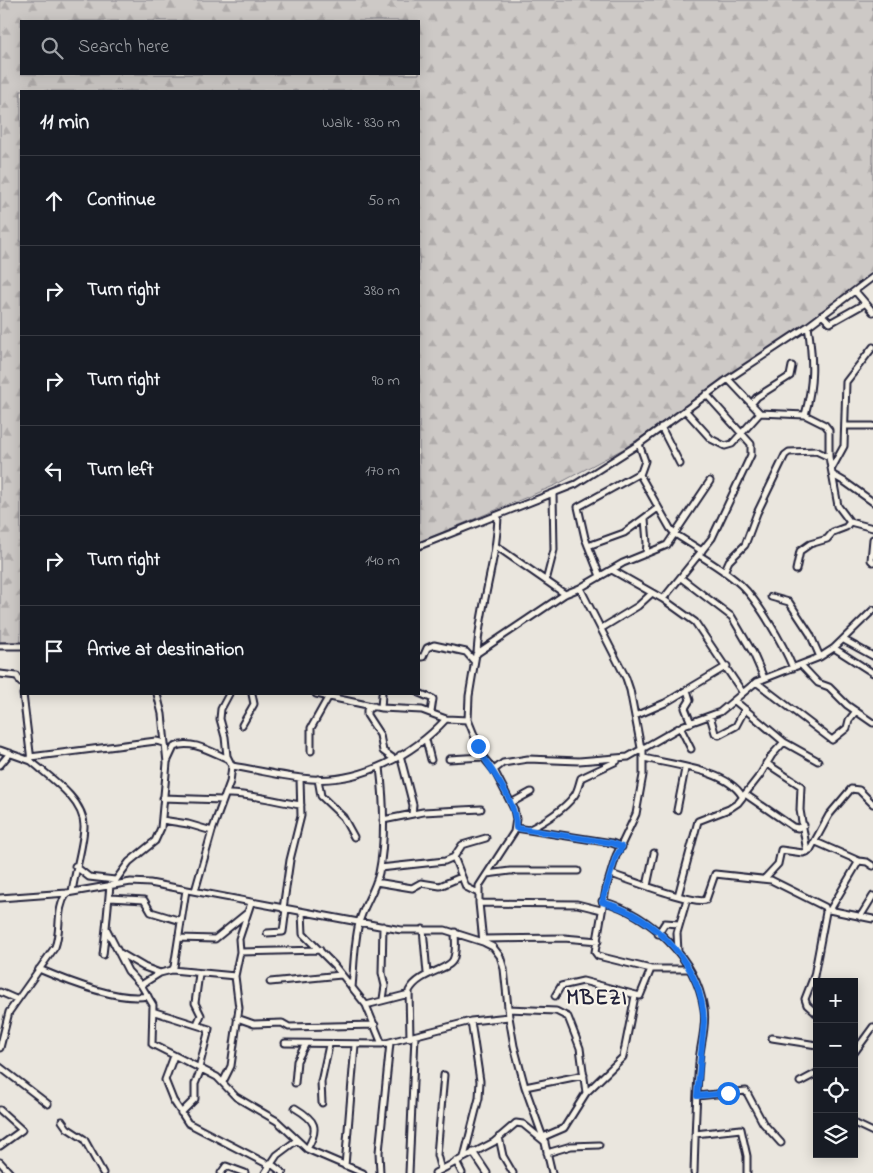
<!DOCTYPE html>
<html lang="en">
<head>
<meta charset="utf-8">
<style>
  :root { --surface:#171b24; --page:#242831; --text:#f1f3f6; --muted:#9ea1a6; --line:#363941 }
  body { margin:0; font-family:"Indie Flower",sans-serif; background:var(--page); color:var(--text) }
  .controls { position:absolute; right:15px; bottom:15px; display:grid; overflow:hidden; border-radius:0px; box-shadow:0 2px 12px #0003 }
  .controls button { width:45px; height:45px; display:grid; place-items:center; padding:0; border:0; border-bottom:1px solid var(--line); background:var(--surface); color:var(--text); font:25px sans-serif }
  .stop { position:absolute; width:15px; height:15px; margin:-11px; border:4px solid #1a73e8; border-radius:50%; background:#fff }
  .stop.end { background:#1a73e8; border-color:#fff; box-shadow:0 1px 5px #0008 }
  .list { margin:0; padding:0; list-style:none }
  h2 { display:flex; justify-content:space-between; align-items:center; height:65px; margin:0; padding:0 20px; font-size:21px }
  h2 small { font-size:16px; font-weight:400; color:var(--muted) }
  .list li { display:grid; grid-template-columns:32px 1fr auto; gap:15px; align-items:center; box-sizing:border-box; height:90px; padding:0 20px; border-top:1px solid var(--line) }
  .list b { display:block; font-size:19px; white-space:nowrap }
  .list em { font-size:16px; font-style:normal; color:var(--muted) }
  .icon { flex:none; width:28px; height:28px; fill:none; stroke:currentColor; stroke-width:2; stroke-linecap:round; stroke-linejoin:round }
  .map { position:relative; flex:none; width:873px; height:1173px; overflow:hidden }
  .search { position:absolute; background:var(--surface); box-shadow:0 2px 12px #0003; left:20px; top:20px; width:400px; height:55px; display:flex; align-items:center; gap:12px; box-sizing:border-box; padding:0 18px; border-radius:0px; color:var(--muted); font-size:19px }
  .panel { position:absolute; background:var(--surface); box-shadow:0 2px 12px #0003; left:20px; top:90px; width:400px; height:605px; border-radius:0px }
  .map>svg:first-child { display:block }
  .forest { fill:url(#forest-firs); stroke:#787680; fill-rule:evenodd }
  .lines { fill:none; stroke-linecap:round; stroke-linejoin:round }
  .minor-casing { stroke:#22223b; stroke-width:9 }
  .minor { stroke:#f7f3e8; stroke-width:5 }
  .route { stroke:#1a73e8; stroke-width:6 }
  .labels { text-anchor:middle; stroke-width:4.5; stroke-linejoin:round; paint-order:stroke }
  .district-label { font-size:21px; font-weight:bold; letter-spacing:1px; fill:#22223b; stroke:#f7f3e8 }
</style>
</head>
<body>
<div class="map">
<svg width="873" height="1173" viewBox="0 0 873 1173">
  <defs>
    <pattern id="forest-firs" width="22" height="20" patternUnits="userSpaceOnUse" patternTransform="scale(1.25)"><rect width="22" height="20" fill="#cdc9c6"/><path d="M5 1l3.5 6h-7zM16 11l3.5 6h-7z" fill="#b0acab"/></pattern>
  </defs>
  <rect width="100%" height="100%" fill="#eae6de"/>
  <filter id="ink" filterUnits="userSpaceOnUse"><feTurbulence type="fractalNoise" baseFrequency=".02" numOctaves="2"/><feDisplacementMap in="SourceGraphic" scale="10" xChannelSelector="R" yChannelSelector="G"/><feConvolveMatrix kernelMatrix="1 2 1 2 8 2 1 2 1" color-interpolation-filters="sRGB"/></filter>
  <g filter="url(#ink)">
    <path class="forest" d="M0,0h873v275l-62,47 -186,126 -69,37 -137,57v-451h-398v551h-21zM21,21h398v53h-398z"/>
    <g class="lines">
      <defs>
        <path id="minor" d="M855,291l18,21
          M822,315l8,8 34,-19
          M728,379l32,34 45,2 20,10 4,5v27l9,49 12,16 23,6
          M752,403l5,-6 33,-21 2,-10
          M685,410l26,29 14,7 7,-2 28,-31
          M805,415c9,-32 8,-56 3,-89
          M846,426h27
          M661,427l19,37
          M639,444l6,17 -5,14 30,53 5,6 27,17
          M832,468l12,-22 2,-64 27,-35
          M833,475l12,7 28,20
          M645,519l2,24 -1,11
          M873,539l-2,21 2,2
          M419,546l157,-62 63,-40 89,-65 80,-53 65,-49
          M496,546l69,48
          M588,546l36,-13 34,-25
          M699,555c14,9 29,18 42,30 18,17 42,59 52,83
          M612,570l51,29 32,23 48,71
          M796,570l4,-19 10,-7 17,-5 6,-7 13,-5 4,-5
          M724,572l5,-11 16,-16 12,-32 28,-58 4,-3 27,-1 13,6
          M600,576l-15,-38 -7,-31 62,-34
          M681,578l51,39 21,36 11,25
          M546,581l8,-31 -1,-56
          M580,588l46,90 4,12 11,58
          M771,597l18,5 21,32 10,23
          M663,599l49,-61 39,-83v-11l-45,-50
          M602,628l36,-22 13,-12
          M844,640l29,16
          M0,646h21
          M834,648l39,25
          M477,654c2,-47 20,-92 21,-139
          M419,657h4l4,-9 7,-3 32,7 8,9
          M801,665l17,18 11,4 18,18 26,18
          M0,674l17,2 4,7
          M756,682l76,58 15,-12 2,-8 7,-9
          M687,690l3,10 -5,8 6,15
          M419,693l14,6 -2,13
          M23,694l8,67c17,15 54,39 53,66 -1,21 -9,44 -12,65
          M316,694l65,14 41,2 24,9 22,1
          M374,706l-7,4v5l13,20 3,16 11,8
          M381,708l1,-14
          M635,716l30,-13 62,-37
          M710,716l5,17 4,2 17,-9 9,-17
          M242,725l12,-21 -2,-10
          M680,727l11,22
          M426,740l5,20
          M784,742l34,19
          M643,747v28l-7,39 -20,42 -10,33 -11,63 3,4 53,13h38
          M0,750l31,11
          M311,751v-23l18,-32
          M400,755l13,50 -1,9
          M30,757l126,-16 9,2
          M644,758c28,7 83,12 98,38
          M449,759l34,-2
          M167,762l7,-15c17,-8 38,5 54,12
          M766,763l35,23 -1,24 7,42
          M0,765l10,-12
          M232,766c26,4 52,11 79,13 50,4 102,-24 135,-60
          M494,770l9,-7 25,-4 51,2 49,-4 56,-32 36,-13 36,-30 64,-25 14,-9 39,-38
          M318,779l3,17 22,21 11,20
          M227,794c21,-1 51,8 74,11
          M745,794l48,33 5,1 6,-3
          M163,798l60,2
          M511,803l20,-11
          M677,810l8,-41
          M162,820l26,4 24,7
          M383,820l40,-8 58,-3
          M516,828l96,15 10,4
          M528,830c16,-8 35,-20 46,-34 4,-5 5,-13 7,-18l36,-17
          M816,842l43,19 -29,49
          M454,857l12,30 12,6
          M859,861l8,1 6,4
          M75,866l14,11 26,3
          M380,868l65,-7 9,-4 8,-12 24,-7
          M487,874l23,-3h68
          M611,874c16,5 83,31 95,26l9,-26 56,6 54,27 1,5 -12,64 -9,23 2,6 10,9
          M765,878l13,-14 3,-14 22,3 7,-3 19,-35 22,-26 8,1 14,14
          M376,882l36,6 9,-5 19,3 21,-9
          M113,884l16,-22 26,-21 6,-13 6,-65 -5,-49 -5,-20
          M110,885l-4,43 22,43 13,14 12,20 -1,39 65,33 19,20 41,24 30,28 56,24
          M647,886l7,-33
          M195,891l17,-60 18,-49 2,-16 -5,-10 -2,-19 -5,-18 1,-10 8,-15
          M678,896l20,-75 31,-12 9,-6 22,-28 12,-20 12,-13 -49,-41
          M0,898l67,-5 64,-11 19,1 251,47h44l38,12 10,5 7,9 4,13 5,48 5,29 11,41 20,56 7,30
          M110,898l34,2 7,12 30,9
          M602,901c49,14 94,57 102,108 3,17 -4,36 -5,53 -3,37 -4,74 -5,111
          M479,903l98,1 24,6
          M283,909l7,-49 11,-44 -1,-38
          M829,910l44,9
          M302,912l1,22 31,31 32,40 16,39
          M860,917l13,-21
          M383,926l-1,47 3,13 -2,13
          M423,929l4,44
          M267,933l16,-1 3,-23
          M658,934l7,-11 14,1
          M179,938l36,1 32,-26
          M483,939l81,-1 34,3
          M483,942l-4,-39v-17l35,-54 2,-13 -2,-10 -20,-39 -11,-13 -15,-37 1,-24 7,-42 89,-60 15,-6 43,-25 44,-18 43,-64
          M240,952l80,-2
          M678,952l-1,-19 10,-34
          M120,953l24,14 16,6
          M103,955l3,-27
          M39,969c28,12 81,33 109,27
          M172,970l63,6
          M270,982l71,-7
          M141,985l19,-12 12,-3 2,-3 12,-77
          M352,988c2,-22 2,-44 7,-65 4,-17 16,-32 20,-50 7,-34 5,-72 1,-106
          M0,992l16,7
          M555,996l6,-10 22,-5 57,15 11,-27
          M366,1005l43,-11
          M508,1009l48,2 12,6 12,31 6,45
          M155,1012l54,17 -10,39
          M237,1018l17,6 28,-1 7,4 86,-2
          M197,1024l4,-9 -6,-12 4,-29
          M410,1038l-1,-47c10,-19 40,-21 44,-31 4,-8 2,-20 2,-28
          M772,1038l45,7
          M285,1043l97,1 89,-23 38,-4
          M0,1048l9,-36 46,-65c7,-18 0,-37 12,-54
          M854,1053l19,-26
          M174,1056l-9,24 8,20 15,23 81,42
          M0,1067l48,37
          M223,1082l8,-16 8,-58 -4,-32 5,-24 -1,-13 12,-36
          M800,1082l17,-9
          M295,1083l2,-22 8,-16
          M525,1087l59,-12
          M697,1096l49,-5 17,32 18,20
          M322,1103l-1,-21 8,-37
          M295,1108c20,12 25,19 12,41
          M0,1110l22,20 -22,16
          M181,1113l14,-14v-15l6,-15
          M62,1121l5,7 17,11 19,34
          M854,1123l19,9
          M695,1134l46,-5 6,27v17
          M499,1137l4,19 10,17
          M543,1137l21,-9 22,-35 37,-36 12,-61
          M473,1152l14,21
          M547,1153l24,-7 28,-1
          M464,1157l15,-59 1,-17 -9,-60
          M456,1161l6,12
          M0,1162l10,11
          M270,1163l13,10
          M345,1166l10,-121
          M441,1170l-4,-15 7,-80
          M221,1173l5,-7 19,7
          M265,1173l12,-18 20,-15
          M380,1173l-1,-21 11,-109
          M409,1173l6,-137
          M435,1173l59,-31 22,-19 7,1 22,18"/>
      </defs>
      <use href="#minor" class="minor-casing"/>
      <use href="#minor" class="minor"/>
    </g>
  </g>
  <g class="lines" filter="url(#ink)">
    <path class="route" d="M478,746c12,27 38,50 38,82l96,15 10,4 -6,9 -14,46c53,14 101,63 102,120l-7,74 31,-3"/>
  </g>
  <g class="labels">
    <g class="district-label">
      <text x="597" y="1004">MBEZI</text>
    </g>
  </g>
</svg>
<div class="controls">
<button>+</button>
<button>−</button>
<button><svg class="icon" aria-label="locate" viewBox="0 0 24 24"><circle cx="12" cy="12" r="6"/><path d="M12 2v4M12 18v4M2 12h4M18 12h4"/></svg></button>
<button><svg class="icon" aria-label="layers" viewBox="0 0 24 24"><path d="M12 4l9 5-9 5-9-5zM3 14l9 5 9-5"/></svg></button>
</div>
<div class="stop" style="left:728px;top:1093px"></div>
<div class="stop end" style="left:478px;top:746px"></div>
<div class="search"><svg class="icon" aria-label="search" viewBox="0 0 24 24"><circle cx="10" cy="10" r="6"/><path d="M15 15l6 6"/></svg>Search here</div>
<section class="panel">
<h2>11 min<small>Walk · 830 m</small></h2>
<ul class="list">
<li><svg class="icon" aria-label="ahead" viewBox="0 0 24 24"><path d="M12 20V5M6 11l6-6 6 6"/></svg><div><b>Continue</b></div><em>50 m</em></li>
<li><svg class="icon" aria-label="right" viewBox="0 0 24 24"><path d="M7 20v-9h11M14 6l5 5-5 5"/></svg><div><b>Turn right</b></div><em>380 m</em></li>
<li><svg class="icon" aria-label="right" viewBox="0 0 24 24"><path d="M7 20v-9h11M14 6l5 5-5 5"/></svg><div><b>Turn right</b></div><em>90 m</em></li>
<li><svg class="icon" aria-label="left" viewBox="0 0 24 24"><path d="M17 20v-9H6M10 6l-5 5 5 5"/></svg><div><b>Turn left</b></div><em>170 m</em></li>
<li><svg class="icon" aria-label="right" viewBox="0 0 24 24"><path d="M7 20v-9h11M14 6l5 5-5 5"/></svg><div><b>Turn right</b></div><em>140 m</em></li>
<li><svg class="icon" aria-label="arrive" viewBox="0 0 24 24"><path d="M6 21V4h12l-3 4 3 4H6"/></svg><div><b>Arrive at destination</b></div></li>
</ul>
</section>
</div>
</body>
</html>
